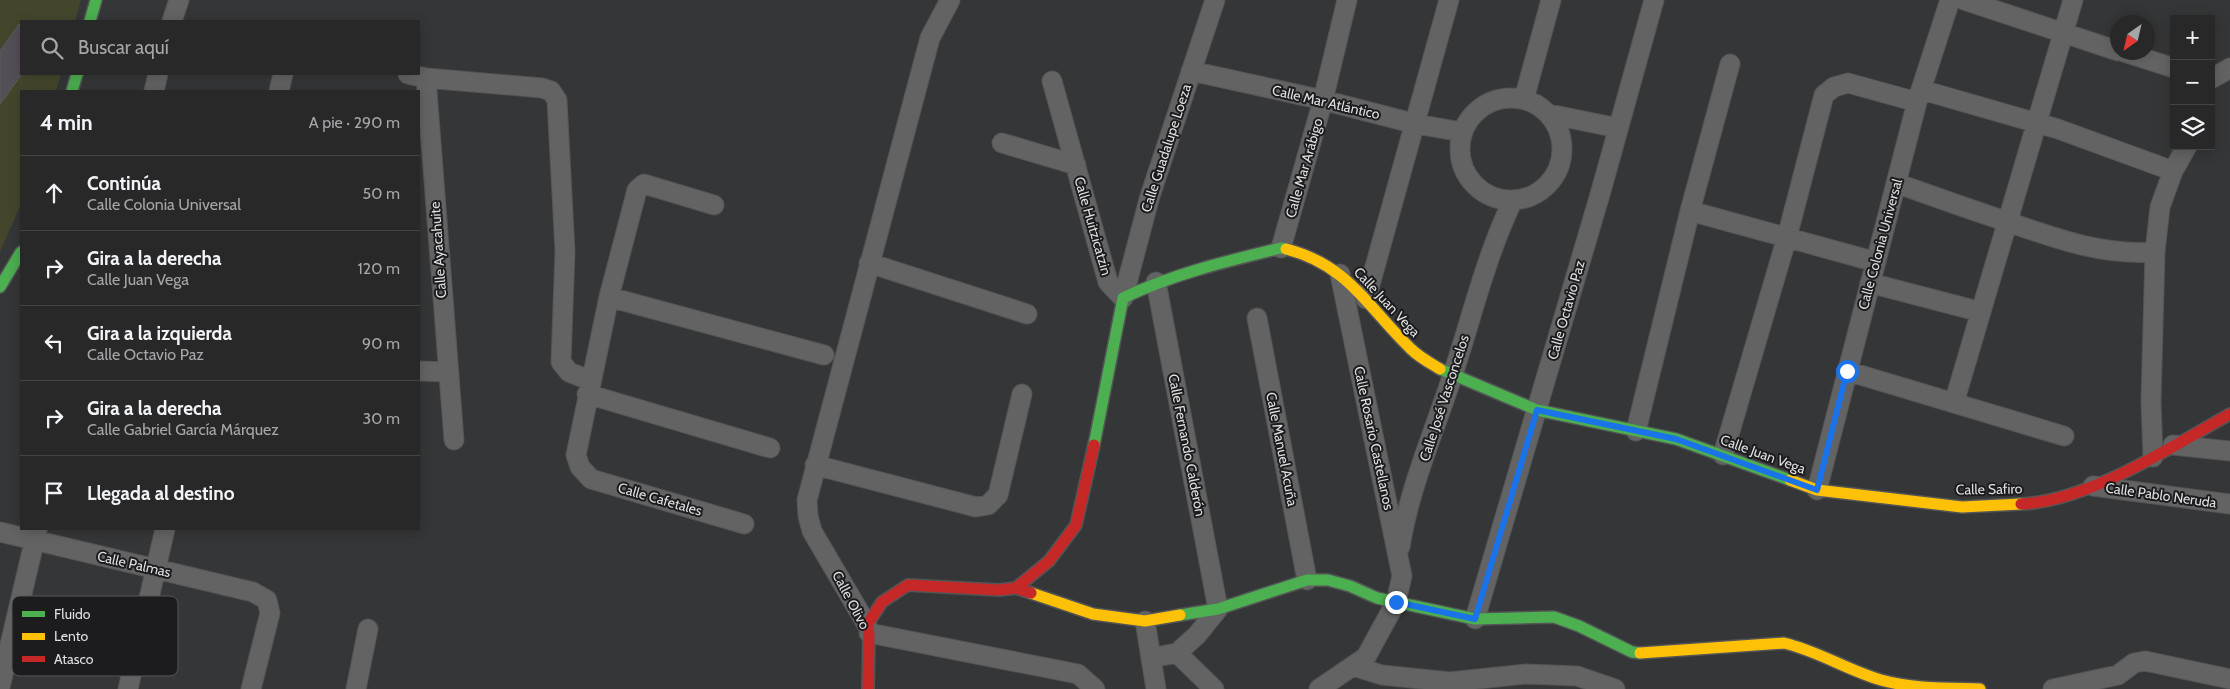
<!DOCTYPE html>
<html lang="es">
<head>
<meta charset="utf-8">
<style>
  :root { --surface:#282829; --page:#343435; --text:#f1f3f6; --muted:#a5a6a8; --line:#444446 }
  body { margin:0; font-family:Cabin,sans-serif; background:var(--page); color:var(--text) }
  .controls { position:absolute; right:15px; top:15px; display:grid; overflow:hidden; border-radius:0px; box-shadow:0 2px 12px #0003 }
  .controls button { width:45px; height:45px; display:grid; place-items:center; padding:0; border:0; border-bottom:1px solid var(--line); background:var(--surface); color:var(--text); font:25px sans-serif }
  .compass { position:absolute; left:2110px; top:15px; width:45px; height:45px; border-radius:50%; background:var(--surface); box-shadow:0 2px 12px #0003; rotate:214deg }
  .stop { position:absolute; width:15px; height:15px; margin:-11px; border:4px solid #1a73e8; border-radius:50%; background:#fff }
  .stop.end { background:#1a73e8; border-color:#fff; box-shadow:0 1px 5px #0008 }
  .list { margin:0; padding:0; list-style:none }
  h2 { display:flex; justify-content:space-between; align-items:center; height:65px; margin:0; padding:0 20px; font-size:21px }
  h2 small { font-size:16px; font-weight:400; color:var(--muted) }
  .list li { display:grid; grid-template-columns:32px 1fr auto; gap:15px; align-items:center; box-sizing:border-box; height:75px; padding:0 20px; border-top:1px solid var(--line) }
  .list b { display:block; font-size:19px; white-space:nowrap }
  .list p { margin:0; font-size:16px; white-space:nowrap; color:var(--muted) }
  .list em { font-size:16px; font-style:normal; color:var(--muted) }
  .icon { flex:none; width:28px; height:28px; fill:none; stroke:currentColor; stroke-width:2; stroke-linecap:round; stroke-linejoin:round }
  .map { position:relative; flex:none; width:2230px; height:689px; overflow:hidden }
  .search { position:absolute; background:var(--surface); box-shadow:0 2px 12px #0003; left:20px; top:20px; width:400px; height:55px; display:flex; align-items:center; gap:12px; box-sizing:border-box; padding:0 18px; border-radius:0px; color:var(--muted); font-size:19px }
  .panel { position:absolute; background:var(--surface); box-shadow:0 2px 12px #0003; left:20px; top:90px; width:400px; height:440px; border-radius:0px }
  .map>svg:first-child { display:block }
  .park { fill:#44462c }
  .building { fill:#544f56; stroke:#5a5a5b }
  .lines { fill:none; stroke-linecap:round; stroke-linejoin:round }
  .street-casing { stroke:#535455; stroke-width:21 }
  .fast-casing { stroke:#535455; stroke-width:14 }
  .slow-casing { stroke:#535455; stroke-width:14 }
  .jam-casing { stroke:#535455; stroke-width:14 }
  .street { stroke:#636364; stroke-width:19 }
  .fast { stroke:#4caf50; stroke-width:11 }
  .slow { stroke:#ffc107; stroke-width:11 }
  .jam { stroke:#c62828; stroke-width:11 }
  .route { stroke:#1a73e8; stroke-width:6 }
  .labels { text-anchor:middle; stroke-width:4; stroke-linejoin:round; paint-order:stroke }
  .street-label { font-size:14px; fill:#dfdfe2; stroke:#1c1c1e }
  .key { fill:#1c1c1e; stroke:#565659; stroke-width:1 }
  .key-label { font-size:14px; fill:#dfdfe2 }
</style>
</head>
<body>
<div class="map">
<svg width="2230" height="689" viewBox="0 0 2230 689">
  <rect width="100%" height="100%" fill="#353637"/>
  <path class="park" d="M0,0h81l-6,21h-54v53h40l-5,17h-35v113l-21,48z"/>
  <path class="building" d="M19,24l2,2 1,48 -22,30v-53z"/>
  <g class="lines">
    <defs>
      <path id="street" d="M1964,0l154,51
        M172,21l7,-21
        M2124,52l50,16
        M1191,71l132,29 93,24 46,8
        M408,74l18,4 116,10 9,3 6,9 8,151 -4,111 8,10 22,9
        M426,78l28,362
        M2211,79l19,-11
        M1052,81l56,201 15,16 27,-102 65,-196
        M1922,90l136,39 115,42
        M154,91l4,-17
        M279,91l4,-17
        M1460 149a51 51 0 1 1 102 0a51 51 0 1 1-102 0Z
        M1524,99l27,-99
        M1549,114l69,14
        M1002,143l74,22
        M1896,183c36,13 73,26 109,38 50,17 97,35 150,31
        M714,205l-70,-21 -7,6 -28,107 -33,158 4,12 11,12 153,45
        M1690,211l186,51
        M1281,248l42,-148 24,-100
        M869,263l158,51
        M1870,283l111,29
        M609,297l215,58
        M1366,299l83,-299
        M1257,318l50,262
        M419,371l28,1
        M1847,371l217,65
        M587,394l183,54
        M1954,403l119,-403
        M1636,431l54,-220 40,-147
        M2173,445l57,6
        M1723,455l64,-218 37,-142 10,-8 14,-4 69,19
        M2153,457l-2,-56 4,-149 5,-45 13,-36 14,-25
        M815,465l161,42 12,-2 10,-10 24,-101
        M2093,486l137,18
        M1817,490l100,-388 33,-102
        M0,532l253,60 14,8 3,13 -19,76
        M1400,547c9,-58 34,-115 52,-170 20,-60 33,-118 60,-175
        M1475,619l126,-428 53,-191
        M1145,621l11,68
        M867,625l-55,-94 -4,-15 -1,-16 123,-462 20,-38
        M869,633l209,41 17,15
        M1177,653l37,36
        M1151,658l26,-5 20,-18 21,-26 -62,-327
        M1353,666l29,9 68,7 76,-8 51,2 38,13
        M0,687l37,-157
        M128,689l37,-160
        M356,689l12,-60
        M1319,689l47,-32 30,-55 6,-26 -62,-302
        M2053,689l65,-14 16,-12 11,-2 85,18"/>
      <path id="fast" d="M90,21l6,-21
        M72,91l5,-17
        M0,287l21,-35
        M1440,369l97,41 139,29 114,41
        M1094,445l29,-147c50,-24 104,-37 158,-50l5,1
        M1180,615l38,-6 89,-29h21l22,6 27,12 98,21 79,-2 25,9 53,26 8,1"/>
      <path id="slow" d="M1286,249c63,16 82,59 125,100 8,8 19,14 29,20
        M1790,480l27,10 145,17 59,-3
        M1031,593l62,21 52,7 35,-6
        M1640,653l144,-10c34,8 63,27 97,37 32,9 66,8 99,9"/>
      <path id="jam" d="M2021,504c68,-3 150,-57 209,-90
        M1016,588l33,-27 27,-36 18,-80
        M868,689l1,-56 -2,-8 15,-23 26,-17 91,5 17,-2 15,5"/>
    </defs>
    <use href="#street" class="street-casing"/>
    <use href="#fast" class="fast-casing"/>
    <use href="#slow" class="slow-casing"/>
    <use href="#jam" class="jam-casing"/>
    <use href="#street" class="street"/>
    <use href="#fast" class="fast"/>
    <use href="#slow" class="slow"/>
    <use href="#jam" class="jam"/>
  </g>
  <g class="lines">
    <path class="route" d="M1396,602l79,17 62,-209 139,29 141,51 30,-119"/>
  </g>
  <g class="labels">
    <g class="street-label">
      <text transform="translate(1326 102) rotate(13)" y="5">Calle Mar Atlántico</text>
      <text transform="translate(1166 148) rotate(-72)" y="5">Calle Guadalupe Loeza</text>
      <text transform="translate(1304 168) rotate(-74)" y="5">Calle Mar Arábigo</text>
      <text transform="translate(1093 226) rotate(74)" y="5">Calle Huitzicatzin</text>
      <text transform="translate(1880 244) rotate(-75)" y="5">Calle Colonia Universal</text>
      <text transform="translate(438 250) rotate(-94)" y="5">Calle Ayacahuite</text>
      <text transform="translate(1387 302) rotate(47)" y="5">Calle Juan Vega</text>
      <text transform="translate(1566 310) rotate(-74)" y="5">Calle Octavio Paz</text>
      <text transform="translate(1444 398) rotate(-72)" y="5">Calle José Vasconcelos</text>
      <text transform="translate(1374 438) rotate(78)" y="5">Calle Rosario Castellanos</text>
      <text transform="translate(1187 445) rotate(79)" y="5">Calle Fernando Calderón</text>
      <text transform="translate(1282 449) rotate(79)" y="5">Calle Manuel Acuña</text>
      <text transform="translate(1763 454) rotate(20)" y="5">Calle Juan Vega</text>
      <text transform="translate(1989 489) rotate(-1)" y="5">Calle Safiro</text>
      <text transform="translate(2161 495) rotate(8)" y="5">Calle Pablo Neruda</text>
      <text transform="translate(660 499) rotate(16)" y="5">Calle Cafetales</text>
      <text transform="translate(134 564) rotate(13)" y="5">Calle Palmas</text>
      <text transform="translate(851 600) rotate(62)" y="5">Calle Olivo</text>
    </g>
  </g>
  <rect x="12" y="596" width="166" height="80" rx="8" class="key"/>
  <rect x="22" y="611" width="23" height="6" fill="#4caf50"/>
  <rect x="22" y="633" width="23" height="7" fill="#ffc107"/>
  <rect x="22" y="656" width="23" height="6" fill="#c62828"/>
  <g class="key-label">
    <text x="54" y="619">Fluido</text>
    <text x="54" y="641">Lento</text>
    <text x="54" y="664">Atasco</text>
  </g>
</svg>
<div class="controls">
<button>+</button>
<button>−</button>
<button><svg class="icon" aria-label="layers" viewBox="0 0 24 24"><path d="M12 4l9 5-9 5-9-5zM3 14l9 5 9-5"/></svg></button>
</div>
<svg class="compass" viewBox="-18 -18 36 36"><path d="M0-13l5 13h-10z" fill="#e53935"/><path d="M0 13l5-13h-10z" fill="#a5a6a8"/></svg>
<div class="stop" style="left:1847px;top:371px"></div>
<div class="stop end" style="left:1396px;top:602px"></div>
<div class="search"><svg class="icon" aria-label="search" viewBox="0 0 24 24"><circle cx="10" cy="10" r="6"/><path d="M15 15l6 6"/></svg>Buscar aquí</div>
<section class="panel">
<h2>4 min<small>A pie · 290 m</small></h2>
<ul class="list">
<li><svg class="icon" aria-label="ahead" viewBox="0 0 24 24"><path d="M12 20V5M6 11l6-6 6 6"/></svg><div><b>Continúa</b><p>Calle Colonia Universal</p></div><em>50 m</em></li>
<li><svg class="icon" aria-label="right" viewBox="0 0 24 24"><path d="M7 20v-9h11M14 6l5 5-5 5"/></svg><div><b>Gira a la derecha</b><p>Calle Juan Vega</p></div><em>120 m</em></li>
<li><svg class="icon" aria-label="left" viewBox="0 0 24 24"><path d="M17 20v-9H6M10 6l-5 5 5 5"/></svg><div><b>Gira a la izquierda</b><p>Calle Octavio Paz</p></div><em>90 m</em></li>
<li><svg class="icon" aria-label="right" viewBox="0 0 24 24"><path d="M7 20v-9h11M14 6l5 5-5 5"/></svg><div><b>Gira a la derecha</b><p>Calle Gabriel García Márquez</p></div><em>30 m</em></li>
<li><svg class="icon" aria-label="arrive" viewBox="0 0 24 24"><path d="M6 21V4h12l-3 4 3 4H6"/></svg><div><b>Llegada al destino</b></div></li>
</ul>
</section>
</div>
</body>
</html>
